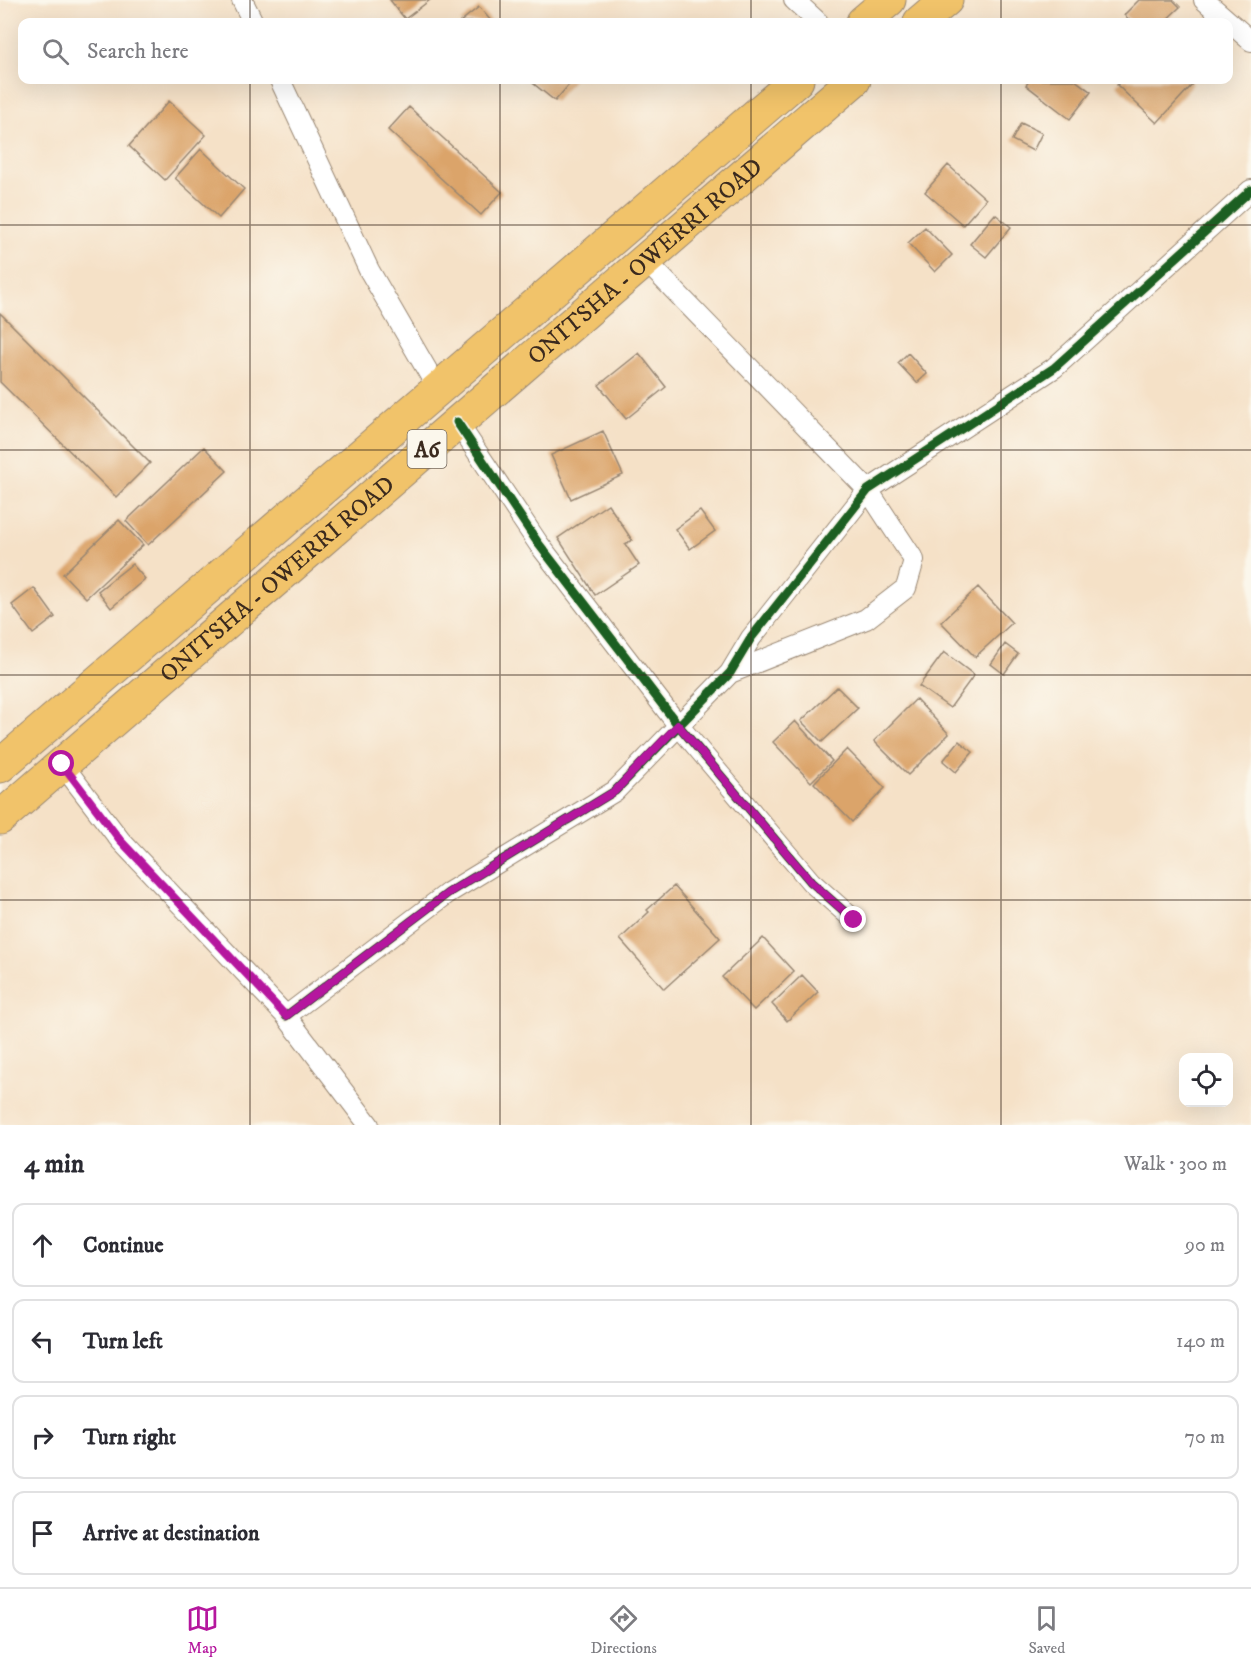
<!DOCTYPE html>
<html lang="en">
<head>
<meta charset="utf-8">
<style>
  :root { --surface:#fff; --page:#f7f7f7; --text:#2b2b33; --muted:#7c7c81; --line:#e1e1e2; --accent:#b5179e }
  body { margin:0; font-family:"IM FELL DW Pica",serif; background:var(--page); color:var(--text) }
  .controls { position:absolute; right:18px; bottom:18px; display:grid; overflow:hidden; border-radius:12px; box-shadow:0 6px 24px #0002 }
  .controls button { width:54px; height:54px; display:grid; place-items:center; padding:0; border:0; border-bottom:2px solid var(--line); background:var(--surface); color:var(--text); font:30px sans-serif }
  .stop { position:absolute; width:18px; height:18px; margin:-14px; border:4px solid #b5179e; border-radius:50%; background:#fff }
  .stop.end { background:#b5179e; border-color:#fff; box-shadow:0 2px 6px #0008 }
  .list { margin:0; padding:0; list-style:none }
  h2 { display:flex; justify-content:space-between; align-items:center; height:78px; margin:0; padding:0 24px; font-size:26px }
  h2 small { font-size:20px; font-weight:400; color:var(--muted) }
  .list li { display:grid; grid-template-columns:39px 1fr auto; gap:18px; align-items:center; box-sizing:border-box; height:84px; margin:0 12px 12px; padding:0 12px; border:2px solid var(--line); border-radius:12px }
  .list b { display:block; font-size:22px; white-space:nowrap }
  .list em { font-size:20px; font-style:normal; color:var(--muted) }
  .icon { flex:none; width:33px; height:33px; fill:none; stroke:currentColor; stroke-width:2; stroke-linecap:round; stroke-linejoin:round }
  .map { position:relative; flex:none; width:1251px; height:1125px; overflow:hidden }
  .search { position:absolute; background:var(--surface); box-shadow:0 6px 24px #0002; left:18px; right:18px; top:18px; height:66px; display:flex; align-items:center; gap:15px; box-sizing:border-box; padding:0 21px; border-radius:12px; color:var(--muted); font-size:22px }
  .sheet { height:462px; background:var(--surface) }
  nav { display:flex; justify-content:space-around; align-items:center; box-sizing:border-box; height:84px; border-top:2px solid var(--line); background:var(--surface); font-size:16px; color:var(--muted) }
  nav a { display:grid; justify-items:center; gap:3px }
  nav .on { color:var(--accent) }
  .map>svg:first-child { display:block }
  .building { fill:#dba46b }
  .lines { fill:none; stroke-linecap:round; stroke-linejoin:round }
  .street-casing { stroke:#988672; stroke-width:22 }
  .highway-casing { stroke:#988672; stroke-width:35 }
  .street { stroke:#fff; stroke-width:20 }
  .highway { stroke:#f1c36a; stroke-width:33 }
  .cycleway-casing { stroke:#fbf7ec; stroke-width:13 }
  .cycleway { stroke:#1b5e20; stroke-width:9 }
  .route { stroke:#b5179e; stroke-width:8 }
  .grid { fill:none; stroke:#3b2a1e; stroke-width:1.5; stroke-opacity:0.55 }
  .labels { text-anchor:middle; stroke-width:4.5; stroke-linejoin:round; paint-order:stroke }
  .shield { fill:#fbf7ec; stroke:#75685c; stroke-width:1.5 }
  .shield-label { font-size:22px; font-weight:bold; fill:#3b2a1e }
  .street-label { font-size:24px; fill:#3b2a1e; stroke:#fbf7ec }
</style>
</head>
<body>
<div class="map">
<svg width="1251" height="1125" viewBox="0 0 1251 1125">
  <rect width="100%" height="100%" fill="#fbf7ec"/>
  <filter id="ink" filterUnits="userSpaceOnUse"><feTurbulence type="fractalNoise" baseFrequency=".0167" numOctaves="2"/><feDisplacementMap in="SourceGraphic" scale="12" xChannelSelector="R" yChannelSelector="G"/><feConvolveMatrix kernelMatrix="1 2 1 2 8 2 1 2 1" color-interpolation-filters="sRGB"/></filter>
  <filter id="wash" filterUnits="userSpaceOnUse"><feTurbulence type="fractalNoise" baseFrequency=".008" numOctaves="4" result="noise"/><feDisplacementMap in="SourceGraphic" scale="24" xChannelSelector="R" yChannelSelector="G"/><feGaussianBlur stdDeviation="1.35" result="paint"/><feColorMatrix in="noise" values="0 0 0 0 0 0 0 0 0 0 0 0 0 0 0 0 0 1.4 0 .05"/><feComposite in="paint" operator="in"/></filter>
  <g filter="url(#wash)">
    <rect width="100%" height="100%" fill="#f5e1c7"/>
    <g id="blocks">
      <path class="building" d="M390,0h40l-25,19z
        M1139,0h34l7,7 -16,15h-32l-8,-7z
        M479,7l13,15h-32z
        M529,80h44l-18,21z
        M1030,80h45l16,12 -21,27 -44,-34z
        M1122,80h67l4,4 -36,39 -40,-38z
        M169,101l37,34 -41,45 -36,-34z
        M409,107l93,85 -21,23 -93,-85z
        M1021,123l21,10 -9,18 -21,-11z
        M201,149l43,40 -25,29 -44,-40z
        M948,165l38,34 -23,26 -38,-33z
        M995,214l16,13 -25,30 -16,-13z
        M925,227l27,28 -17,17 -27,-29z
        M0,313l150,150 -34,34 -116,-115z
        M639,353l27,34 -40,32 -27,-34z
        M908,353l19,21 -10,9 -19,-20z
        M603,431l20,44 -52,24 -20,-44z
        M204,447l23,24 -79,74 -22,-24z
        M608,504l24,36 -7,4 14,21 -44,30 -37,-57z
        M700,511l15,20 -25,18 -15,-20z
        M119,520l24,25 -57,53 -23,-24z
        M132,564l13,15 -34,29 -13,-17z
        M978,587l34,36 -37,34 -34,-35z
        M34,588l21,29 -22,17 -21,-29z
        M1005,644l13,10 -14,20 -13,-10z
        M944,652l30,23 -24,33 -31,-22z
        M837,687l21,21 -36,34 -21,-21z
        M916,699l33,35 -41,41 -34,-34z
        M795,721l37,40 -21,21 -38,-40z
        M959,741l14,11 -17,20 -13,-11z
        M847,749l38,39 -33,34 -38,-39z
        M674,886l46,52 -56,51 -44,-50 29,-27 -2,-2z
        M763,938l31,34 -40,38 -32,-33z
        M802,975l16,17 -31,29 -15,-17z"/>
    </g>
  </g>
  <g filter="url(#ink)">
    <use href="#blocks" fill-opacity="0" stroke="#988672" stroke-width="1.5"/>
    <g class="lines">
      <defs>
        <path id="street" d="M242,0l11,22
          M794,0l24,22
          M1204,0l47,41
          M280,80l89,190 69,119
          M645,260l223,230 46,70 -8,28 -40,31 -136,54
          M457,422l81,121 140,182 133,157 43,38
          M62,764l58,76 166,176 83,109
          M286,1016l162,-123 167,-102 115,-118 21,-35 117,-148 186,-122 197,-178"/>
        <g id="highway">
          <path d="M863,22l26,-22"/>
          <path d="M920,22l26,-22"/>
          <path d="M0,766l797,-686"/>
          <path id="s1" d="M0,818l854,-738"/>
        </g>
      </defs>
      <use href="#street" class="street-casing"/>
      <use href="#highway" class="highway-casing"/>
      <use href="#street" class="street"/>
      <use href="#highway" class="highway"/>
      <defs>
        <path id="cycleway" d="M457,422l81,121 140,182 133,157 43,38
          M286,1016l162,-123 167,-102 115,-118 21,-35 117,-148 186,-122 197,-178"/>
      </defs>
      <use href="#cycleway" class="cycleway-casing"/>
      <use href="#cycleway" class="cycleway"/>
    </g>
  </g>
  <g class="lines" filter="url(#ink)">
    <path class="route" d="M62,764l58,76 166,176 162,-123 167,-102 63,-66 133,157 43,38"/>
  </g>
  <path class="grid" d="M250,0v22M500,0v22M751,0v22M1001,0v22M250,80v1045M500,80v1045M751,80v1045M1001,80v1045M0,225h1251M0,450h1251M0,675h1251M0,900h1251"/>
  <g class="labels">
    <rect class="shield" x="407.5" y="430" width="39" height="38" rx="4.5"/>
    <g class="shield-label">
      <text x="427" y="457">A6</text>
    </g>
    <g class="street-label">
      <text dy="8" stroke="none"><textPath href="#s1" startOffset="852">ONITSHA - OWERRI ROAD</textPath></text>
      <text dy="8" stroke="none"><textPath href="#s1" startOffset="366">ONITSHA - OWERRI ROAD</textPath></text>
    </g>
  </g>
</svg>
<div class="controls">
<button><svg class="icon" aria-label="locate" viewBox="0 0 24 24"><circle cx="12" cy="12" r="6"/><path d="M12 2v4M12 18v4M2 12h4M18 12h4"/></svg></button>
</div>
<div class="stop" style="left:62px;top:764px"></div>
<div class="stop end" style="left:854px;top:920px"></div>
<div class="search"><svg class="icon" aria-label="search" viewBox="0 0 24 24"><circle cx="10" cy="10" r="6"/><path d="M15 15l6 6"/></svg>Search here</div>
</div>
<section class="sheet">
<h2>4 min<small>Walk · 300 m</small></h2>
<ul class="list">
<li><svg class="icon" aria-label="ahead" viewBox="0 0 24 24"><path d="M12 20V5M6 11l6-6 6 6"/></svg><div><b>Continue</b></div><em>90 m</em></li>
<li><svg class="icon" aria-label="left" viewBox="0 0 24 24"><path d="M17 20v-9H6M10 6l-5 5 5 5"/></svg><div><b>Turn left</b></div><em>140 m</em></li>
<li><svg class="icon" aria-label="right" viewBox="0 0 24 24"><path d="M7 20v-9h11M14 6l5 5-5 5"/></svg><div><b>Turn right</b></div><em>70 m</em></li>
<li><svg class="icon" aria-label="arrive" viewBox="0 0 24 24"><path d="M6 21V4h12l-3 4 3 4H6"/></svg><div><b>Arrive at destination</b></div></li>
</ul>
</section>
<nav>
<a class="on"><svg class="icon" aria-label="map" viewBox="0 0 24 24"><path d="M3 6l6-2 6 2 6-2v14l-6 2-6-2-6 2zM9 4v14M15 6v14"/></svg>Map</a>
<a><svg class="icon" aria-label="directions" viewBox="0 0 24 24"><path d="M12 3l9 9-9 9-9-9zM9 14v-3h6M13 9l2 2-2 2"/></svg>Directions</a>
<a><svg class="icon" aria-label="saved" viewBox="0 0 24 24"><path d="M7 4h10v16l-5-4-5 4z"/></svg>Saved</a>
</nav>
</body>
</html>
